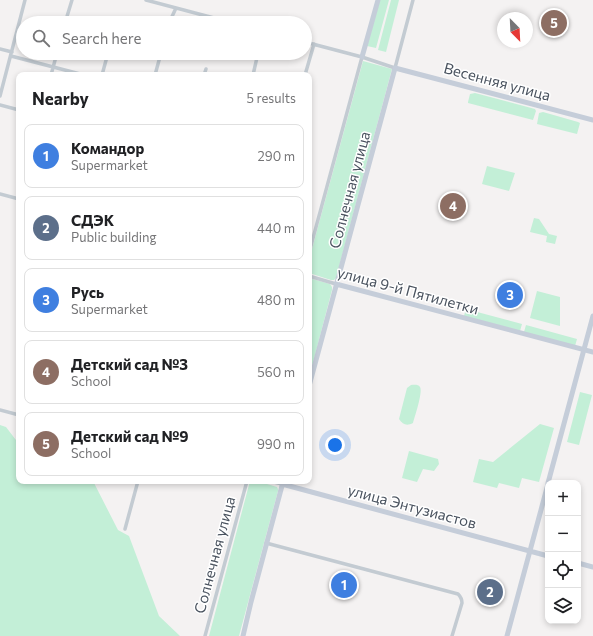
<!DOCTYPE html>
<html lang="en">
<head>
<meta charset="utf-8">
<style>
  :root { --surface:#fff; --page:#f6f6f6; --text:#202124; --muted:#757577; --line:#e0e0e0; --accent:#1a73e8 }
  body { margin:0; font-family:Commissioner,sans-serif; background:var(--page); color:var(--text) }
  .controls { position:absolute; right:12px; bottom:12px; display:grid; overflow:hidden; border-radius:8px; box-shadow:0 2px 6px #0003 }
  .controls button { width:36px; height:36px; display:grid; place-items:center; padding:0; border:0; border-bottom:1px solid var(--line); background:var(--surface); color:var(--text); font:20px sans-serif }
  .compass { position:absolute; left:497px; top:12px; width:36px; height:36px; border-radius:50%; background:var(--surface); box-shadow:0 2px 6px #0003; rotate:156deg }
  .you { position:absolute; left:335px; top:445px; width:14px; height:14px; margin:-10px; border:3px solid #fff; border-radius:50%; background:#1a73e8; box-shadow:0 0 0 6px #1a73e833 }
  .badge { display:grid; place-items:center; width:26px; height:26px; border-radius:50%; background:var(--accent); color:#fff; font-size:13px; font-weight:700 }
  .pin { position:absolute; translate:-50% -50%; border:2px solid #fff; box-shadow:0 1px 4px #0006 }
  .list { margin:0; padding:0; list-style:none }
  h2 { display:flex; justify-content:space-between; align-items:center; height:52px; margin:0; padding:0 16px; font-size:17px }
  h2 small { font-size:13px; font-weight:400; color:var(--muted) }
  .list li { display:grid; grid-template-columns:26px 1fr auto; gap:12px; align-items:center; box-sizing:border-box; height:64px; margin:0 8px 8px; padding:0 8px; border:1px solid var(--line); border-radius:8px }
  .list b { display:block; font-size:15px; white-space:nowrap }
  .list p { margin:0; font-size:13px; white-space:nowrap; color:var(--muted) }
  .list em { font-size:13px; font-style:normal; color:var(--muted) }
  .icon { flex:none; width:22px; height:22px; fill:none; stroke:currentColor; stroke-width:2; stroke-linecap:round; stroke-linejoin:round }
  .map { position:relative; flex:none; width:593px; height:636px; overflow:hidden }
  .search { position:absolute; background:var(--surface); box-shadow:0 2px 6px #0003; left:16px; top:16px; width:296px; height:44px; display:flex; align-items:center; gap:10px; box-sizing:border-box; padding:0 14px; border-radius:22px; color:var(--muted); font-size:15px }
  .panel { position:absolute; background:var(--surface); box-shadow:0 2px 6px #0003; left:16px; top:72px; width:296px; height:412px; border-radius:8px }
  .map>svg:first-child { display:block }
  .green { fill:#c3efd7 }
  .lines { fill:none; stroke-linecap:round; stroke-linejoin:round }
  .street { stroke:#c3cbd2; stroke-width:3.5 }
  .secondary { stroke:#c5cdd9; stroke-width:5 }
  .labels { text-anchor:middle; stroke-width:3; stroke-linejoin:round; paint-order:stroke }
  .street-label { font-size:15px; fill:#4a535f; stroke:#fff }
</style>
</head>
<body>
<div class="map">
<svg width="593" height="636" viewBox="0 0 593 636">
  <rect width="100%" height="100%" fill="#f4f2f2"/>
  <path class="green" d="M380,0h9l-13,48 -9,-2z
    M391,0h8l-13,52 -8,-2z
    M363,61l29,8 -56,209 -2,2h-3l-22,-7v-13z
    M475,93l60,16 1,2 -3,9 -65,-17v-1l2,-8z
    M543,112l35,10 2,1 -3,11 -40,-10 2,-11z
    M487,166l28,7 -6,18 -27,-7z
    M534,218l5,1 10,15 8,2 -2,8 -9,-2 1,-6 -17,-4z
    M309,278l21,6 2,3v3l-23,88z
    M537,291l23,6v29l-30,-8z
    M466,309l56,15 -2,7 -56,-15z
    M526,325l51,14 -2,7 -51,-14z
    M411,385c3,0 7,-1 9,2 3,5 -5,29 -7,36 -6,3 -10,2 -14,-4l8,-31z
    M580,392l12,3 -13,50 -12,-3z
    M540,424l14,4 -15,54 -17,-4 -3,10 -20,-5 -2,5 -24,-6 6,-23 14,3z
    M0,425l6,2 13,17v37h74l25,49 11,6 30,80 21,20h-180z
    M409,451l29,8 1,5 -5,7 -11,-2 -6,13 -15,-4z
    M250,481h7l20,6 1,2v2l-39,145h-30z"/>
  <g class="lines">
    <path class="street" d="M146,0l87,23
      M65,23l7,-23
      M169,23l7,-15
      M305,42l57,15 33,11 18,-68
      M0,49l12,3
      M11,56l73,19
      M51,75l6,-22
      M102,75l6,-22
      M155,75l6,-22
      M204,75l2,-6
      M253,75l5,-22
      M305,75l9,-31
      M0,96l25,-96
      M0,105l19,5
      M0,194l19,5
      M309,253l53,-196
      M309,276l27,8
      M0,410l19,5
      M270,481l12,3
      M125,529l13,-48
      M266,543l192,51c3,3 4,5 4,9l-10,33
      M205,636l42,-155"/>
    <path class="secondary" d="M362,57l16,-57
      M336,284l257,68
      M309,386l86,-318 198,52
      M548,483l45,-167
      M282,484l266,72
      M578,563l15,4
      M243,636l8,-34 32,-120
      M507,636l41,-152"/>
  </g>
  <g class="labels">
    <g class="street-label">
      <text transform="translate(497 82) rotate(15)" y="5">Весенняя улица</text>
      <text transform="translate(350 190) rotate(-75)" y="5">Солнечная улица</text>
      <text transform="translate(408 291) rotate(15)" y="5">улица 9-й Пятилетки</text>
      <text transform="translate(412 507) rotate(15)" y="5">улица Энтузиастов</text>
      <text transform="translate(215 555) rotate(-75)" y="5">Солнечная улица</text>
    </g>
  </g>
</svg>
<div class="controls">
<button>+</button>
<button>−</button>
<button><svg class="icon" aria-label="locate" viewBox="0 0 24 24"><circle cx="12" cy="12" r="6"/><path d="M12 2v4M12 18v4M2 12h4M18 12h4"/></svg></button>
<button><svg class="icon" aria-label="layers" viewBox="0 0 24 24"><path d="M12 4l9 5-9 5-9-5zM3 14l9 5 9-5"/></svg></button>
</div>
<svg class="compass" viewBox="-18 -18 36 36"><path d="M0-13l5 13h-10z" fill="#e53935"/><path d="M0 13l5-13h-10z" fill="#757577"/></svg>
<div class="you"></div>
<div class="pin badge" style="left:344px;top:585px;background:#3f7fe0">1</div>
<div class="pin badge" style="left:490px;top:592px;background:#5c6f8a">2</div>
<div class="pin badge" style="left:510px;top:295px;background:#3f7fe0">3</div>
<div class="pin badge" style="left:453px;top:206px;background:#8d6e63">4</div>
<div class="pin badge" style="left:554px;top:23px;background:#8d6e63">5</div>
<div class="search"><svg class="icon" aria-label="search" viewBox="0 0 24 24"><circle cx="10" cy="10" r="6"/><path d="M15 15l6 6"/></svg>Search here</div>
<section class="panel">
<h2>Nearby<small>5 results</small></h2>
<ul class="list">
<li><span class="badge" style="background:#3f7fe0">1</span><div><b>Командор</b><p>Supermarket</p></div><em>290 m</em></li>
<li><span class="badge" style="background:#5c6f8a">2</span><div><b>СДЭК</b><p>Public building</p></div><em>440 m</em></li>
<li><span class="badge" style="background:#3f7fe0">3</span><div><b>Русь</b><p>Supermarket</p></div><em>480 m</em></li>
<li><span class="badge" style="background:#8d6e63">4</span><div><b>Детский сад №3</b><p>School</p></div><em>560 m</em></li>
<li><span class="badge" style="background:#8d6e63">5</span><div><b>Детский сад №9</b><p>School</p></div><em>990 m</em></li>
</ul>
</section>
</div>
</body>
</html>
